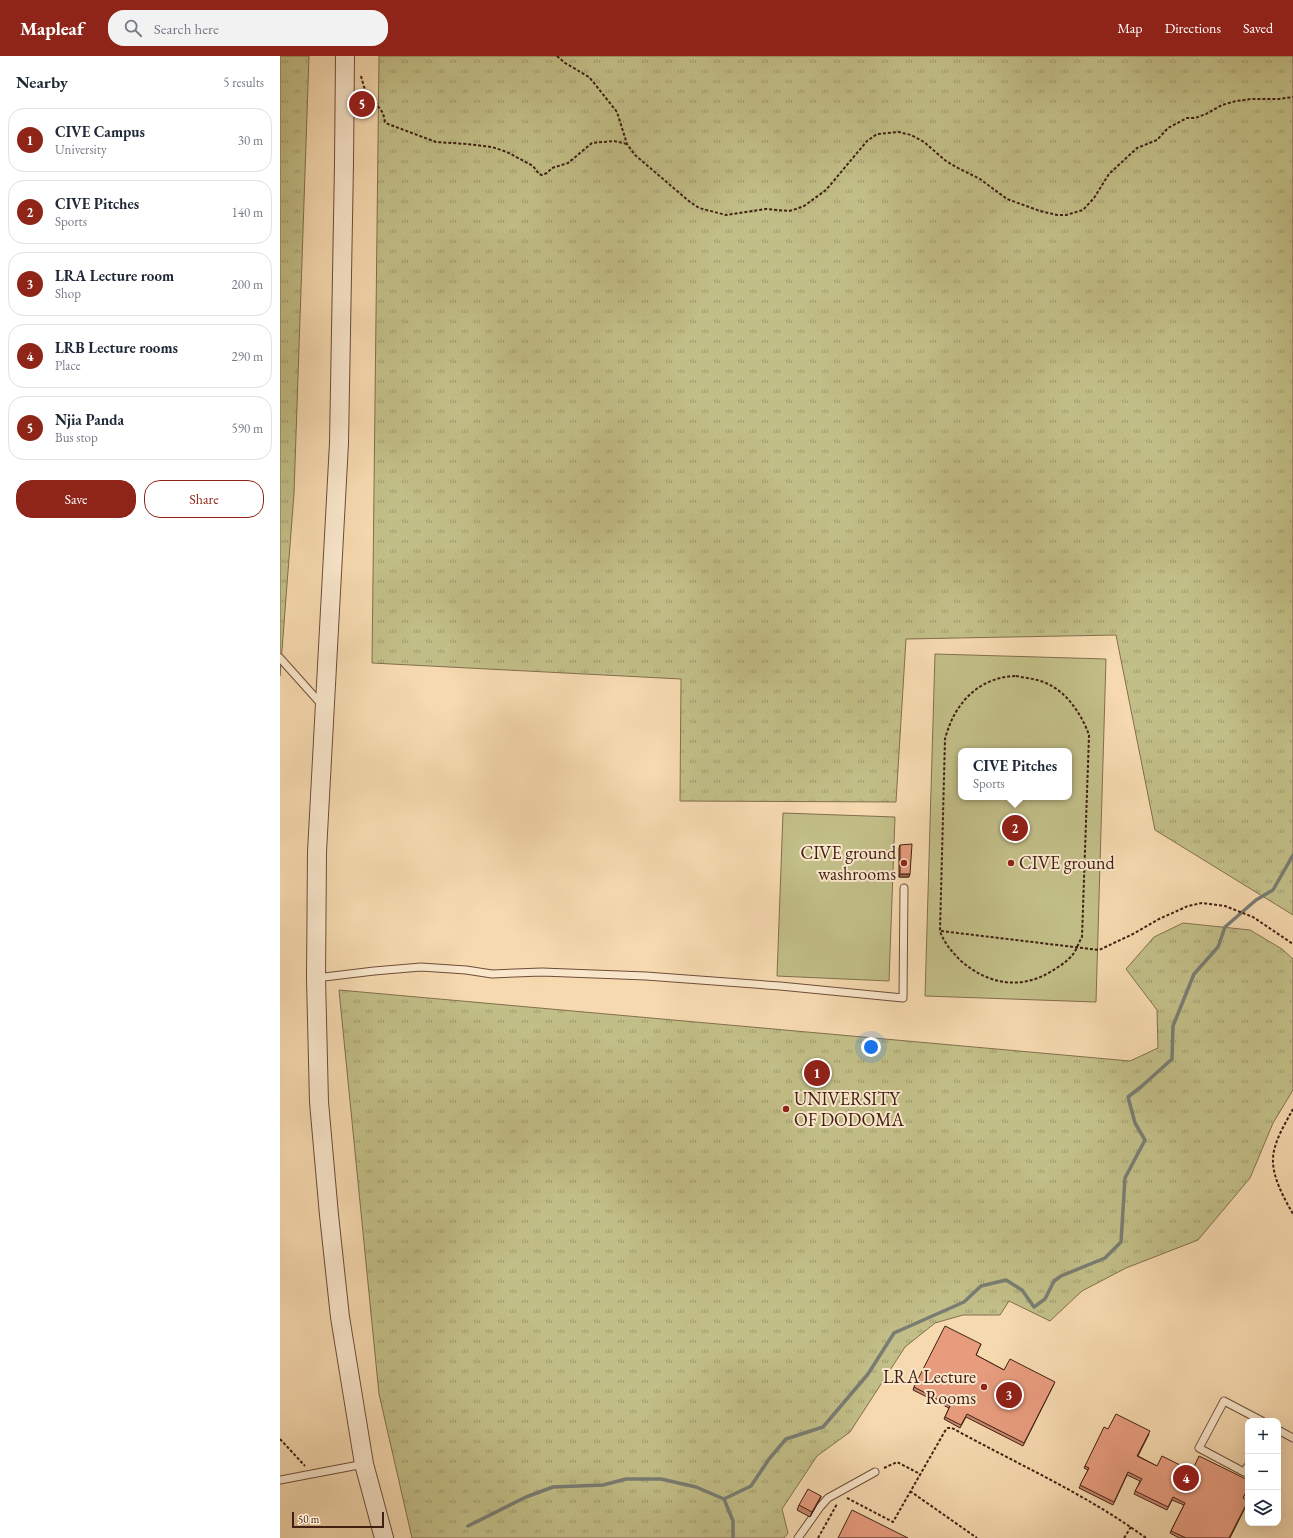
<!DOCTYPE html>
<html lang="en">
<head>
<meta charset="utf-8">
<style>
  :root { --surface:#fff; --page:#f2f2f3; --text:#1f2937; --muted:#747a83; --line:#e0e1e3; --accent:#8f2418 }
  body { margin:0; font-family:"EB Garamond",serif; background:var(--page); color:var(--text) }
  .controls { position:absolute; right:12px; bottom:12px; display:grid; overflow:hidden; border-radius:8px; box-shadow:0 4px 16px #0002 }
  .controls button { width:36px; height:36px; display:grid; place-items:center; padding:0; border:0; border-bottom:1px solid var(--line); background:var(--surface); color:var(--text); font:20px sans-serif }
  .scale { position:absolute; left:12px; bottom:10px; width:92px; box-sizing:border-box; padding-left:4px; border:2px solid #412012; border-top:0; font-size:11px; line-height:14px; white-space:nowrap; color:#412012; -webkit-text-stroke:3px #f9e6cb; paint-order:stroke }
  .you { position:absolute; left:591px; top:991px; width:14px; height:14px; margin:-10px; border:3px solid #fff; border-radius:50%; background:#1a73e8; box-shadow:0 0 0 6px #1a73e833 }
  .badge { display:grid; place-items:center; width:26px; height:26px; border-radius:50%; background:var(--accent); color:#fff; font-size:13px; font-weight:700 }
  .pin { position:absolute; translate:-50% -50%; border:2px solid #fff; box-shadow:0 1px 4px #0006 }
  .popup { position:absolute; left:678px; top:692px; width:114px; height:52px; box-sizing:border-box; display:grid; place-content:center; border-radius:8px; background:var(--surface); filter:drop-shadow(0 1px 3px #0005); font-size:13px; white-space:nowrap; color:var(--muted) }
  .popup b { font-size:15px; color:var(--text) }
  .popup::after { content:''; position:absolute; left:50%; top:100%; margin-left:-8px; border:8px solid transparent; border-top-color:var(--surface) }
  .list { margin:0; padding:0; list-style:none }
  h2 { display:flex; justify-content:space-between; align-items:center; height:52px; margin:0; padding:0 16px; font-size:17px }
  h2 small { font-size:13px; font-weight:400; color:var(--muted) }
  .list li { display:grid; grid-template-columns:26px 1fr auto; gap:12px; align-items:center; box-sizing:border-box; height:64px; margin:0 8px 8px; padding:0 8px; border:1px solid var(--line); border-radius:16px }
  .list b { display:block; font-size:15px; white-space:nowrap }
  .list p { margin:0; font-size:13px; white-space:nowrap; color:var(--muted) }
  .list em { font-size:13px; font-style:normal; color:var(--muted) }
  .actions { display:flex; gap:8px; padding:12px 16px }
  .actions a { flex:1; padding:9px 0; border:1px solid var(--accent); border-radius:16px; text-align:center; font-size:14px; color:var(--accent) }
  .actions .main { background:var(--accent); color:#fff }
  .icon { flex:none; width:22px; height:22px; fill:none; stroke:currentColor; stroke-width:2; stroke-linecap:round; stroke-linejoin:round }
  .map { position:relative; flex:none; width:1013px; height:1482px; overflow:hidden }
  header { display:flex; align-items:center; gap:24px; box-sizing:border-box; height:56px; padding:0 20px; background:var(--accent); color:#fff }
  header strong { font-size:19px }
  nav { display:flex; gap:22px; margin-inline-start:auto; font-size:14px }
  .search { width:280px; height:36px; background:var(--page); display:flex; align-items:center; gap:10px; box-sizing:border-box; padding:0 14px; border-radius:16px; color:var(--muted); font-size:15px }
  main { display:flex }
  aside { flex:1; background:var(--surface) }
  .map>svg:first-child { display:block }
  .grass { fill:url(#grass-tufts); stroke:#826f4c }
  .pitch { fill:#c2be87; stroke:#826f4c; fill-rule:evenodd }
  .lines { fill:none; stroke-linecap:round; stroke-linejoin:round }
  .stream { stroke:#797c73; stroke-width:3.5 }
  .service-casing { stroke:#6e4e39; stroke-width:9 }
  .tertiary-casing { stroke:#6e4e39; stroke-width:20 }
  .path { stroke:#412012; stroke-width:2; stroke-dasharray:3 2; stroke-linecap:butt }
  .service { stroke:#f9e6cb; stroke-width:7 }
  .tertiary { stroke:#f9e6cb; stroke-width:18 }
  .wall { fill:#c7866c; stroke:#412012 }
  .shaded-wall { fill:#a26d58; stroke:#412012 }
  .building { fill:#e79c7e; stroke:#412012 }
  .poi-dot { fill:#8f2418; stroke:#f9e6cb; stroke-width:1.5 }
  .labels { text-anchor:middle; stroke-width:4; stroke-linejoin:round; paint-order:stroke }
  .poi-label { font-size:18px; fill:#412012; stroke:#f9e6cb; text-anchor:end }
</style>
</head>
<body>
<header>
<strong>Mapleaf</strong>
<div class="search"><svg class="icon" aria-label="search" viewBox="0 0 24 24"><circle cx="10" cy="10" r="6"/><path d="M15 15l6 6"/></svg>Search here</div>
<nav><a>Map</a><a>Directions</a><a>Saved</a></nav>
</header>
<main>
<aside>
<h2>Nearby<small>5 results</small></h2>
<ul class="list">
<li><span class="badge">1</span><div><b>CIVE Campus</b><p>University</p></div><em>30 m</em></li>
<li><span class="badge">2</span><div><b>CIVE Pitches</b><p>Sports</p></div><em>140 m</em></li>
<li><span class="badge">3</span><div><b>LRA Lecture room</b><p>Shop</p></div><em>200 m</em></li>
<li><span class="badge">4</span><div><b>LRB Lecture rooms</b><p>Place</p></div><em>290 m</em></li>
<li><span class="badge">5</span><div><b>Njia Panda</b><p>Bus stop</p></div><em>590 m</em></li>
</ul>
<div class="actions"><a class="main">Save</a><a>Share</a></div>
</aside>
<div class="map">
<svg width="1013" height="1482" viewBox="0 0 1013 1482">
  <defs>
    <pattern id="grass-tufts" width="24" height="20" patternUnits="userSpaceOnUse"><rect width="24" height="20" fill="#c2be87"/><path d="M3 7l-1-3M5 7V3M7 7l1-3M15 17l-1-3M17 17v-4M19 17l1-3" fill="none" stroke="#9f9a6d"/></pattern>
  </defs>
  <rect width="100%" height="100%" fill="#f6d9af"/>
  <filter id="stains"><feTurbulence type="fractalNoise" baseFrequency=".005" numOctaves="4"/><feColorMatrix values="0 0 0 0 .2 0 0 0 0 .09 0 0 0 0 .02 0 0 0 .5 -.17"/></filter>
  <radialGradient id="worn" r=".72"><stop offset=".6" stop-color="#630" stop-opacity="0"/><stop offset="1" stop-color="#630" stop-opacity=".3"/></radialGradient>
  <path class="grass" d="M0,0h29l-15,437 -14,183z
    M99,0h914v859l-138,-85 -39,-195 -210,4 -10,163 -216,-1 1,-122 -309,-16z
    M903,867l67,7 32,19 11,10v131l-20,33 -23,55 -52,62 -72,28 -44,23 -32,30 -41,-20 -9,14h-37l-28,8 -30,24 -55,85 -33,24 -35,53 6,24 -4,5h-372l-33,-144 -40,-404 791,71 28,-13 -1,-38 -31,-41 28,-32z"/>
  <path class="pitch" d="M655,598l171,5 -10,343 -171,-6zM681,695h108v46h-108z
    M503,757l112,4 -6,164 -112,-5z"/>
  <g class="lines">
    <path class="stream" d="M444,1443l9,22v17
      M188,1470l58,-29 27,-10 50,-2 23,-6h35l35,8 28,12 27,-13 18,-27 17,-20 37,-12 45,-53 26,-41 70,-31 17,-16 25,-6 16,10 12,17 11,-8 9,-18 7,-5 44,-18 16,-16 4,-64 20,-38 -10,-17 -7,-26 14,-11 30,-27 1,-33 21,-52 24,-27 7,-20 31,-27 17,-10 20,-35"/>
    <defs>
      <path id="service" d="M0,602l42,47
        M36,922l58,-7 47,-4 45,3 26,4 50,-2 104,4 134,10 123,12 1,-110
        M998,1374l15,8
        M968,1410l-4,6 -45,-24 25,-47 38,20
        M0,1424l84,-16
        M518,1482l22,-31 8,-9 47,-26"/>
      <path id="tertiary" d="M65,0l-1,107 -5,280 -22,409 -1,126 3,124 10,113 11,102 24,147 20,74"/>
    </defs>
    <use href="#service" class="service-casing"/>
    <use href="#tertiary" class="tertiary-casing"/>
    <path class="path" d="M277,0l8,7 24,14 5,6 23,29 10,32 8,11 55,47 9,6 27,7 40,-6 23,2 7,-2 8,-3 22,-16 41,-49 10,-7 22,-2 12,3 13,7 22,19 10,6 24,12 27,20 33,12 17,4h9l17,-5 11,-12 15,-24 28,-26 20,-8 11,-12 19,-10h8l11,-4 16,-9 14,-4 15,-2h28l14,-2
      M81,20l3,11 19,26 2,9 3,2 48,18 31,2 25,3 15,5 26,14 6,8 3,1 5,-2 5,-5 16,-5 24,-20 22,-2 13,3
      M736,620c10,2 21,3 30,7 21,9 36,32 43,52l-7,202c-3,5 -5,11 -8,16 -6,8 -14,13 -22,18 -31,19 -63,14 -91,-10 -9,-9 -17,-18 -21,-30l5,-192c9,-35 33,-62 71,-63z
      M661,875l158,19 34,-16 26,-15 29,-13 14,-3 23,3 28,11 40,27
      M1013,1053c-8,15 -19,32 -20,49 -1,19 11,40 20,56
      M0,1383l25,27
      M604,1412l13,-6 23,12
      M630,1435l67,47
      M567,1442l46,24 52,-91 3,-3h4c65,36 134,66 194,110
      M538,1482l19,-34
      M844,1482l7,-11"/>
    <use href="#service" class="service"/>
    <use href="#tertiary" class="tertiary"/>
  </g>
  <path class="wall" d="M620,789l9,32h-10v-29z
    M701,1288l-5,11 28,15 50,14 -31,62 -57,-29 -6,11 -16,-9 5,-11 -36,-18 1,-3z
    M869,1378l-11,22 19,10 35,5 56,18 -5,9 4,6 -17,34h-51l-9,-5 14,-28 -12,-5 -5,10 -33,-16 6,-13 -13,-6 -14,30 -34,-17 9,-18 -4,-2 1,-2z
    M541,1440l-2,5 -9,16 -13,-7 2,-5z"/>
  <path class="shaded-wall" d="M620,818h10l-1,3h-10z
    M541,1440l-2,5 -9,16 2,-5z"/>
  <path class="building" d="M632,788l-2,30h-10v-29z
    M665,1270l36,18 -5,11 28,15 6,-11 45,23 -31,61 -57,-29 -6,11 -16,-8 5,-11 -36,-19z
    M836,1358l34,17 -13,25 20,10 5,-10 30,15 7,-15 49,24v8l-5,10 5,3 -19,37h-43l-15,-7 14,-28 -12,-6 -5,10 -33,-16 7,-12 -14,-7 -14,30 -34,-17 9,-17 -4,-2 19,-39 4,2z
    M528,1433l13,7 -9,16 -13,-7z
    M572,1454l56,28h-70z"/>
  <g class="poi-dot">
    <circle cx="624" cy="807" r="4"/>
    <circle cx="731" cy="807" r="4"/>
    <circle cx="506" cy="1053" r="4"/>
    <circle cx="704" cy="1331" r="4"/>
  </g>
  <g class="labels">
    <g class="poi-label">
      <text x="616" y="803">CIVE ground<tspan x="616" dy="21">washrooms</tspan></text>
      <text x="739" y="813" text-anchor="start">CIVE ground</text>
      <text x="514" y="1049" text-anchor="start">UNIVERSITY<tspan x="514" dy="21">OF DODOMA</tspan></text>
      <text x="696" y="1327">LRA Lecture<tspan x="696" dy="21">Rooms</tspan></text>
    </g>
  </g>
  <rect width="100%" height="100%" filter="url(#stains)"/>
  <rect width="100%" height="100%" fill="url(#worn)"/>
</svg>
<div class="controls">
<button>+</button>
<button>−</button>
<button><svg class="icon" aria-label="layers" viewBox="0 0 24 24"><path d="M12 4l9 5-9 5-9-5zM3 14l9 5 9-5"/></svg></button>
</div>
<div class="scale">50 m</div>
<div class="you"></div>
<div class="pin badge" style="left:537px;top:1017px">1</div>
<div class="pin badge" style="left:735px;top:772px">2</div>
<div class="popup"><b>CIVE Pitches</b>Sports</div>
<div class="pin badge" style="left:729px;top:1339px">3</div>
<div class="pin badge" style="left:906px;top:1422px">4</div>
<div class="pin badge" style="left:82px;top:48px">5</div>
</div>
</main>
</body>
</html>
